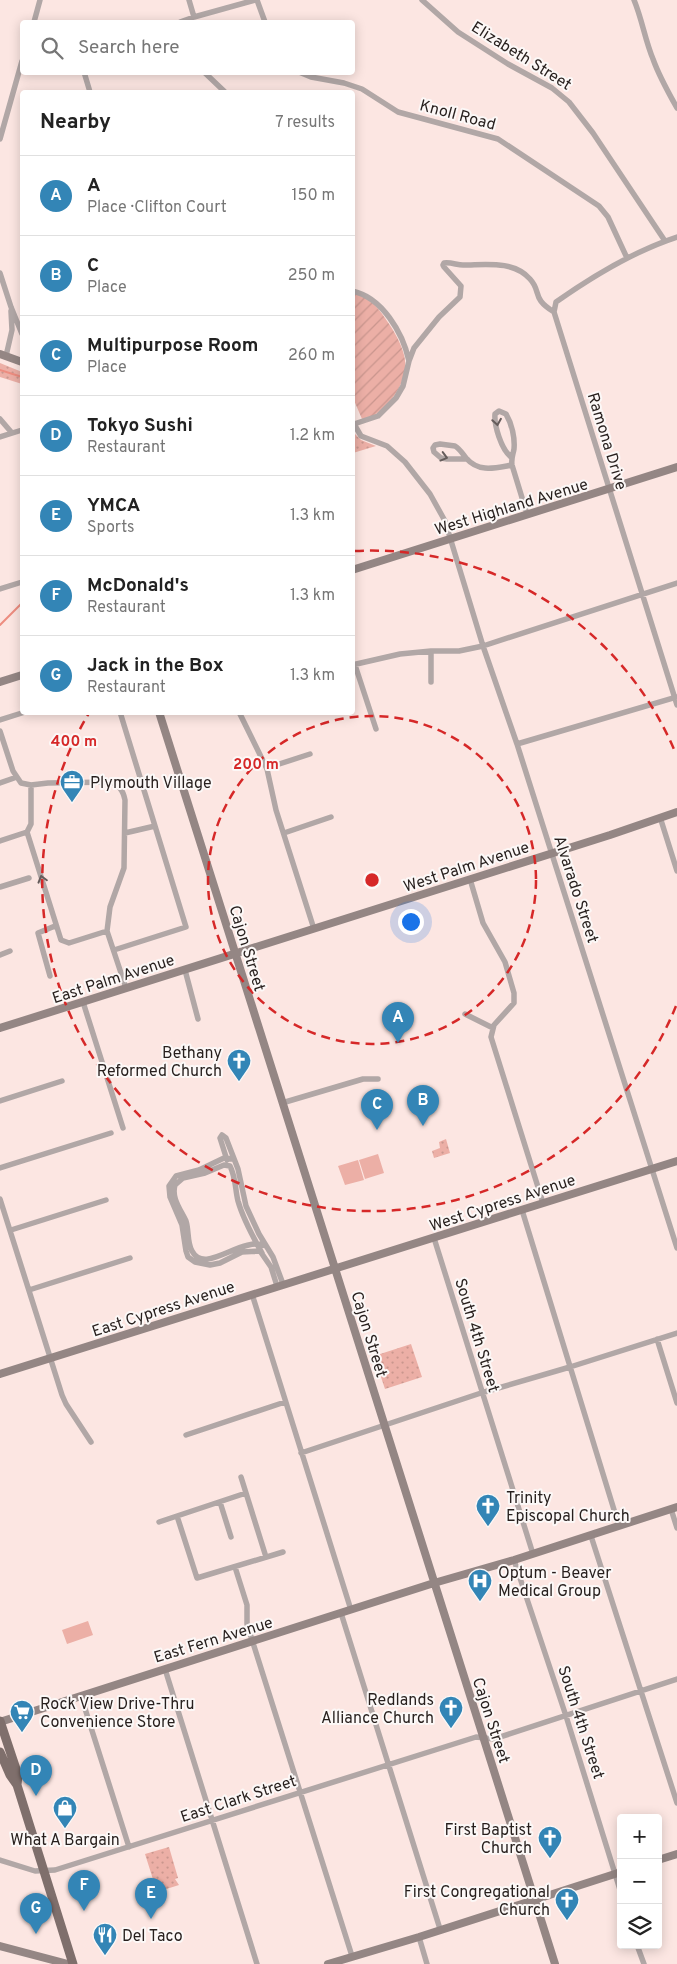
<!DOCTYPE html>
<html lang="en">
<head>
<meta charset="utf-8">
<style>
  :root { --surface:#fff; --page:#f2f2f2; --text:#222; --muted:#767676; --line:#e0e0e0; --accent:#3385b6 }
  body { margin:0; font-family:Overpass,sans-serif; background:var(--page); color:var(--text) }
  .controls { position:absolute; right:15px; bottom:15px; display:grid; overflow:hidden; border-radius:5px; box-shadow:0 2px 12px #0003 }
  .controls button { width:45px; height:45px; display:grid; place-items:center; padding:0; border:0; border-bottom:1px solid var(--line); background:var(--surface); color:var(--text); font:25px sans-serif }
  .you { position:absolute; left:410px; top:921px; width:18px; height:18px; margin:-12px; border:4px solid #fff; border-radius:50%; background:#1a73e8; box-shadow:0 0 0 8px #1a73e833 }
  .badge { display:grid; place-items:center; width:32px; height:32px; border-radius:50%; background:var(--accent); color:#fff; font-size:16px; font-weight:700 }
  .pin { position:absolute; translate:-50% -41px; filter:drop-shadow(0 1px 2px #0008) }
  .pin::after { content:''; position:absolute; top:26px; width:18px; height:15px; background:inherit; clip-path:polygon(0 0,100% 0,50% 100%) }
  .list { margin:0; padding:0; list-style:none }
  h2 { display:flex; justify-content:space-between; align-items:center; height:65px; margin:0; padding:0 20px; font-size:21px }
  h2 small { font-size:16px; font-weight:400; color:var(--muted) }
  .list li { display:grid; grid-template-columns:32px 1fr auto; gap:15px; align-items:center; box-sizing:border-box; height:80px; padding:0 20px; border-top:1px solid var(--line) }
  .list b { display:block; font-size:19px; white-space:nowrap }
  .list p { margin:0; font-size:16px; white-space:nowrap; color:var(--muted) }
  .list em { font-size:16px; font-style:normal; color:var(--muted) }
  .icon { flex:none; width:28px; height:28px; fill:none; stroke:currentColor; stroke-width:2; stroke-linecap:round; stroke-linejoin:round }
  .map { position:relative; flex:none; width:677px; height:1964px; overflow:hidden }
  .search { position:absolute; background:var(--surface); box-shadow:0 2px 12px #0003; left:20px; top:20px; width:335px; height:55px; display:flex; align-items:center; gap:12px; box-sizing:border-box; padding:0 18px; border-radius:5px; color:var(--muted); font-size:19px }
  .panel { position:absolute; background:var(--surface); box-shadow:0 2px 12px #0003; left:20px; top:90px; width:335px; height:625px; border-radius:5px }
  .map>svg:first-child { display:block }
  .grass { fill:url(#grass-dots) }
  .garden { fill:url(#garden-furrows) }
  .pitch { fill:#ecafa6 }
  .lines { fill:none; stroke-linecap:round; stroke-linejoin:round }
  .stream { stroke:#ed8d80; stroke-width:2 }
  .street { stroke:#b1a7a6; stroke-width:5.5 }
  .secondary { stroke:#948684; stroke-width:8 }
  .primary { stroke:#7f6f6c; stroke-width:9 }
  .oneway { stroke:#655c5b }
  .ring { fill:none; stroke:#d62828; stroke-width:2.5; stroke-dasharray:9 6 }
  .labels { text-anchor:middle; stroke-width:4; stroke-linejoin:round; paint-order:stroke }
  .street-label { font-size:16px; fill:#271f1d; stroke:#fcf8f7 }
  .poi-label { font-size:16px; fill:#271f1d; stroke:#fcf8f7; text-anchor:start }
  .centre { fill:#d62828; stroke:#fcf8f7; stroke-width:2.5 }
  .ring-label { font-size:15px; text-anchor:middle; font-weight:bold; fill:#d62828; stroke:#fcf8f7; stroke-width:4; stroke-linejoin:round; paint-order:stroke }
</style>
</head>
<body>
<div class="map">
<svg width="677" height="1964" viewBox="0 0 677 1964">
  <defs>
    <pattern id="grass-dots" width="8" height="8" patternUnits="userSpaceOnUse" patternTransform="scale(1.25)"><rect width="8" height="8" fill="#ecafa6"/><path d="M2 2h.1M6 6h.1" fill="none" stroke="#ca968e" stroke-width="1.8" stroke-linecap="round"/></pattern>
    <pattern id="garden-furrows" width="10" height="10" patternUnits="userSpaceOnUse" patternTransform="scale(1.25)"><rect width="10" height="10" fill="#ecafa6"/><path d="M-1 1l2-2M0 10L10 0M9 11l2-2" fill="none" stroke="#ca968e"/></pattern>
  </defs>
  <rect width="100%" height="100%" fill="#fce6e2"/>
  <path class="grass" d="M0,363l22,9v12l-22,-7z
    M353,432l8,8 15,6 -23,7z
    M446,1139l4,14 -16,5 -2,-7 8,-3 -1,-6z
    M411,1344l11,33 -37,12 -11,-33z
    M169,1847l9,31 -3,1 4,6 -22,7 -12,-38z"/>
  <path class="garden" d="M352,293c16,2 27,15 35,28 7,10 14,22 17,34 6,21 -10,47 -28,59 -3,3 -9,4 -14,5l-9,-21z"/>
  <path class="pitch" d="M378,1154l6,19 -19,6 -6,-19z
    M358,1160l6,20 -19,5 -7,-19z
    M88,1621l5,14 -26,9 -5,-14z"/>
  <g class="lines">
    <path class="stream" d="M0,370l22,7
      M0,625l22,-22"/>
    <path class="street" d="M189,0l5,17
      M257,0l8,22
      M422,0l36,32 50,32 44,24 17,14 24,31 72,108
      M634,0c8,19 11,40 19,59 6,17 15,33 24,49
      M34,22l6,-22
      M180,22l14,-5 61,-17
      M84,72l6,20
      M204,72l21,20
      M299,72l12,5 33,6 18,6 36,23 100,27 101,67 9,11 19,41
      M0,139l22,-78
      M0,273l11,34 11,27
      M352,291c30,6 51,42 57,70
      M554,312l2,-10c37,-26 78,-51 121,-65
      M6,356l6,-26 -1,-19
      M0,419l12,14
      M0,437l22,-7
      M511,457c-10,-8 -17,-32 -16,-43l4,-3 7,3c6,10 9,24 8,35 -1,6 -3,9 -2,16l15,49
      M467,459h-20l-6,-1 -7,-6 -1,-4 2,-3 5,-1 15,2c5,3 7,7 11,12 13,15 29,10 46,7
      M0,589l22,-7
      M352,665l48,-11 31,-3h28l24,-5 194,-63
      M355,665l21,64
      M431,682v-31
      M677,705l-123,-393c-23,-14 -12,-20 -24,-33 -17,-19 -45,-14 -67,-14 -6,0 -12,-3 -19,-2l-1,2 1,2 17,19 -1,11 -21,20 -25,31 -5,13 -6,25 -7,12 -18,18 -24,8 7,12 26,10 18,16 25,32 15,27 38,125 34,98 160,504
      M239,712l28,57 9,41 38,119
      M0,720l25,-8
      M0,731l13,40 8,12 10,2 17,-2 62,-1c9,3 13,8 15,18l-1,68 -14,39 -3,24 19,57
      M517,744l160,-47
      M267,769l6,-3 37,-12
      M0,783l17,-6
      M31,785v39l-4,8 34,108 8,3 38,-12
      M660,817l17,54
      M125,833l30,-7
      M284,833l47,-16
      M0,841l27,-9
      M470,879l13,44 22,39 9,31v10l-20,22 -3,12 52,166
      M0,887l29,-9
      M114,950l72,-23 -66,-215
      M0,955l10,-4
      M185,970l13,49
      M50,976l-12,-43 17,-7
      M83,1002l40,126
      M465,1014l28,14
      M0,1101l62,-20
      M282,1103l81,-24h15
      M234,1159l-10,-1 -25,12 -23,6 -7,10 1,11 12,28 4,26 2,6 7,5 15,3 10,-2 22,-11 18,-1 11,16 6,19
      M227,1160l-7,-22 2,-3 4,3 12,31 8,37 13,28 14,23 10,27
      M0,1168l111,-35
      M0,1199l62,196 4,9 25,38
      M522,1210l97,316
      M11,1230l95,-30
      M434,1238l99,316
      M262,1253c-9,-16 -19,-34 -24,-52 -3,-12 -2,-23 -8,-35l-6,-1 -19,8 -22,5 -8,7c-4,13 6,25 11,36 3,9 1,22 6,30 13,25 49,-16 74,-5
      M29,1290l101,-32
      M252,1294l99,316
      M657,1339l20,64
      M186,1435l99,-33
      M301,1453l180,-60 89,-26 107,-34
      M241,1477l25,80
      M220,1502l11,35
      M671,1509l6,19
      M177,1516l20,62 86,-26
      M159,1522l87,-29
      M591,1536l86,267
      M514,1560l52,156 55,177
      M235,1567l12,38v19l105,332
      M341,1613l99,316
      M165,1669l92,295
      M81,1696l48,151
      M0,1860l35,11 20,-1 380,-120 41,-13 18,2 183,-60
      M419,1937l8,27
      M637,1945l7,19"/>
    <path class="secondary" d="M0,354l22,8
      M352,570l325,-103
      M0,682l22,-7
      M159,712l396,1252
      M0,1028l610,-193 67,-23
      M0,1374l677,-213
      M0,1722l434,-139 80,-23 163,-53
      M658,1860l19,-6
      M0,1946l68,18
      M328,1964l91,-27 202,-65"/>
    <path class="primary" d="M0,1721l18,54 -1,10
      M0,1752l10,23 7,10 56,179"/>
  </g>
  <defs><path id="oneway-chevron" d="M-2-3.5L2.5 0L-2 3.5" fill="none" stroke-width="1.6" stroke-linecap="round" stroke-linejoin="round" transform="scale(1.25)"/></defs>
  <g class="oneway">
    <use href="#oneway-chevron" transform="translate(497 422) rotate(81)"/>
    <use href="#oneway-chevron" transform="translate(444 457) rotate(15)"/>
    <use href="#oneway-chevron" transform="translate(42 879) rotate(-106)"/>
  </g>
  <g class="ring">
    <circle cx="372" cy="880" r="164"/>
    <path d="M676 1006A329 329 0 1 1 89 713M355 551A329 329 0 0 1 676 754"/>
  </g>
  <defs>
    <symbol id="office-pin" viewBox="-11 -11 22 30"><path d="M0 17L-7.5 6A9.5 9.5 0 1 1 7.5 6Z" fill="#3385b6" stroke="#fcf8f7"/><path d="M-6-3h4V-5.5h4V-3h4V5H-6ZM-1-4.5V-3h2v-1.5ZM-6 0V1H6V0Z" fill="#fff"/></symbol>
    <symbol id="church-pin" viewBox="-11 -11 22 30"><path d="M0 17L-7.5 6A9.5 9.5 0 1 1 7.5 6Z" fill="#3385b6" stroke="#fcf8f7"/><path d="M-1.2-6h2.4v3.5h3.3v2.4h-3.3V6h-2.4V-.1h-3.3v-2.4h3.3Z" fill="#fff"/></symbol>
    <symbol id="hospital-pin" viewBox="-11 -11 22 30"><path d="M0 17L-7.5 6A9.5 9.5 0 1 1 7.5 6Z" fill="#3385b6" stroke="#fcf8f7"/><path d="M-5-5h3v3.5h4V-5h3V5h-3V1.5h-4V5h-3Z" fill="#fff"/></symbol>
    <symbol id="supermarket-pin" viewBox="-11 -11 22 30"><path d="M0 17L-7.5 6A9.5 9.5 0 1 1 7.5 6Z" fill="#3385b6" stroke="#fcf8f7"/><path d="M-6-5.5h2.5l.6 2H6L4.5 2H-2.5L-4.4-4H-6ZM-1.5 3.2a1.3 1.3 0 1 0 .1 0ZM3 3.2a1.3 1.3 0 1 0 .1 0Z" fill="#fff"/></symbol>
    <symbol id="shop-pin" viewBox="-11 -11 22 30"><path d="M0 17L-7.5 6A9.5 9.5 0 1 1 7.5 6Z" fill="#3385b6" stroke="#fcf8f7"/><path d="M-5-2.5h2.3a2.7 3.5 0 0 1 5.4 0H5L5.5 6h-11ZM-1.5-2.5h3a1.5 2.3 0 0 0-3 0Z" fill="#fff"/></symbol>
    <symbol id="restaurant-pin" viewBox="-11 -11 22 30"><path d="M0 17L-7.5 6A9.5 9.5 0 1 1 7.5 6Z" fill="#3385b6" stroke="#fcf8f7"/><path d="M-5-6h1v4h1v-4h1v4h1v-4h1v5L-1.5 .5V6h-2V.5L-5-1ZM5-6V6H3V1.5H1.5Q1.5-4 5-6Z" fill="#fff"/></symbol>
  </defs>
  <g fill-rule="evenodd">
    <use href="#office-pin" x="58" y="768" width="28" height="38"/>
    <use href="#church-pin" x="225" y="1047" width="28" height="38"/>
    <use href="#church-pin" x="474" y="1492" width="28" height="38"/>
    <use href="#hospital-pin" x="466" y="1567" width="28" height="38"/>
    <use href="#church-pin" x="437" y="1694" width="28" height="38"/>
    <use href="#supermarket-pin" x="8" y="1698" width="28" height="38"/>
    <use href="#shop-pin" x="51" y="1794" width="28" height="38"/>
    <use href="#church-pin" x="536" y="1824" width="28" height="38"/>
    <use href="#church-pin" x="553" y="1886" width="28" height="38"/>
    <use href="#restaurant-pin" x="91" y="1921" width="28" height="38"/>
  </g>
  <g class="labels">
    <g class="street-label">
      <text transform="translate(522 55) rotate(32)" y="6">Elizabeth Street</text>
      <text transform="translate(458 114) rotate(15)" y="6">Knoll Road</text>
      <text transform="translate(608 441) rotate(73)" y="6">Ramona Drive</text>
      <text transform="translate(511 506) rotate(-17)" y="6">West Highland Avenue</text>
      <text transform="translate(466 866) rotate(-18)" y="6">West Palm Avenue</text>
      <text transform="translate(577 889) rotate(72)" y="6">Alvarado Street</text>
      <text transform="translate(248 948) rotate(73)" y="6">Cajon Street</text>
      <text transform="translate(113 978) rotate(-18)" y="6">East Palm Avenue</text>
      <text transform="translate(502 1202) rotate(-18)" y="6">West Cypress Avenue</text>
      <text transform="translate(163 1308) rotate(-18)" y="6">East Cypress Avenue</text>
      <text transform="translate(370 1334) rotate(73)" y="6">Cajon Street</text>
      <text transform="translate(478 1335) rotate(73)" y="6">South 4th Street</text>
      <text transform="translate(213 1639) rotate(-17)" y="6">East Fern Avenue</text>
      <text transform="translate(492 1720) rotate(72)" y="6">Cajon Street</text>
      <text transform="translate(582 1722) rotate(72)" y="6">South 4th Street</text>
      <text transform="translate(238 1798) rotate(-18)" y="6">East Clark Street</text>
    </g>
    <g class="poi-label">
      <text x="90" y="788">Plymouth Village</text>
      <text x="222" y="1058" text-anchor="end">Bethany<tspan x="222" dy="18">Reformed Church</tspan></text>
      <text x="506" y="1503">Trinity<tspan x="506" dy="18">Episcopal Church</tspan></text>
      <text x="498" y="1578">Optum - Beaver<tspan x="498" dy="18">Medical Group</tspan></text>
      <text x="434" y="1705" text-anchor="end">Redlands<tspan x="434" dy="18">Alliance Church</tspan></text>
      <text x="40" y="1709">Rock View Drive-Thru<tspan x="40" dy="18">Convenience Store</tspan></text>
      <text x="532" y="1835" text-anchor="end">First Baptist<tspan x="532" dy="18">Church</tspan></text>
      <text x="65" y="1845" text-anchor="middle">What A Bargain</text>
      <text x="550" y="1897" text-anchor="end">First Congregational<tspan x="550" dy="18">Church</tspan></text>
      <text x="122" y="1941">Del Taco</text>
    </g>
  </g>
  <circle cx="372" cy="880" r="8" class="centre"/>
  <g class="ring-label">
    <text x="74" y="746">400 m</text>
    <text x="256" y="769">200 m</text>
  </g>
</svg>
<div class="controls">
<button>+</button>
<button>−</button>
<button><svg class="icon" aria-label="layers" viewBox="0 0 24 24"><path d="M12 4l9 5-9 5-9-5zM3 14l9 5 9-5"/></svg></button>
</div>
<div class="you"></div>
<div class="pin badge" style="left:398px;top:1043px">A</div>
<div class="pin badge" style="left:423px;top:1126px">B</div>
<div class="pin badge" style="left:377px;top:1130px">C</div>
<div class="pin badge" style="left:36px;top:1796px">D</div>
<div class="pin badge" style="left:151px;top:1919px">E</div>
<div class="pin badge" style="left:84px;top:1911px">F</div>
<div class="pin badge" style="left:36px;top:1934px">G</div>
<div class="search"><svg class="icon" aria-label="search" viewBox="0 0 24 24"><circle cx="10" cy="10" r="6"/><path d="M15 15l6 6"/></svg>Search here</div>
<section class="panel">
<h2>Nearby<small>7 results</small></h2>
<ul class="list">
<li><span class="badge">A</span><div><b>A</b><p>Place · Clifton Court</p></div><em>150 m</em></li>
<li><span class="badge">B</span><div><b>C</b><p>Place</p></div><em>250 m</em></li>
<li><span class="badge">C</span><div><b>Multipurpose Room</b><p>Place</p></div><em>260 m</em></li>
<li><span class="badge">D</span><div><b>Tokyo Sushi</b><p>Restaurant</p></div><em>1.2 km</em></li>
<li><span class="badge">E</span><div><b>YMCA</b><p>Sports</p></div><em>1.3 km</em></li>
<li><span class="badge">F</span><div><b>McDonald's</b><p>Restaurant</p></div><em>1.3 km</em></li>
<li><span class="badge">G</span><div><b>Jack in the Box</b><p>Restaurant</p></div><em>1.3 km</em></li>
</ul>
</section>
</div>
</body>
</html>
